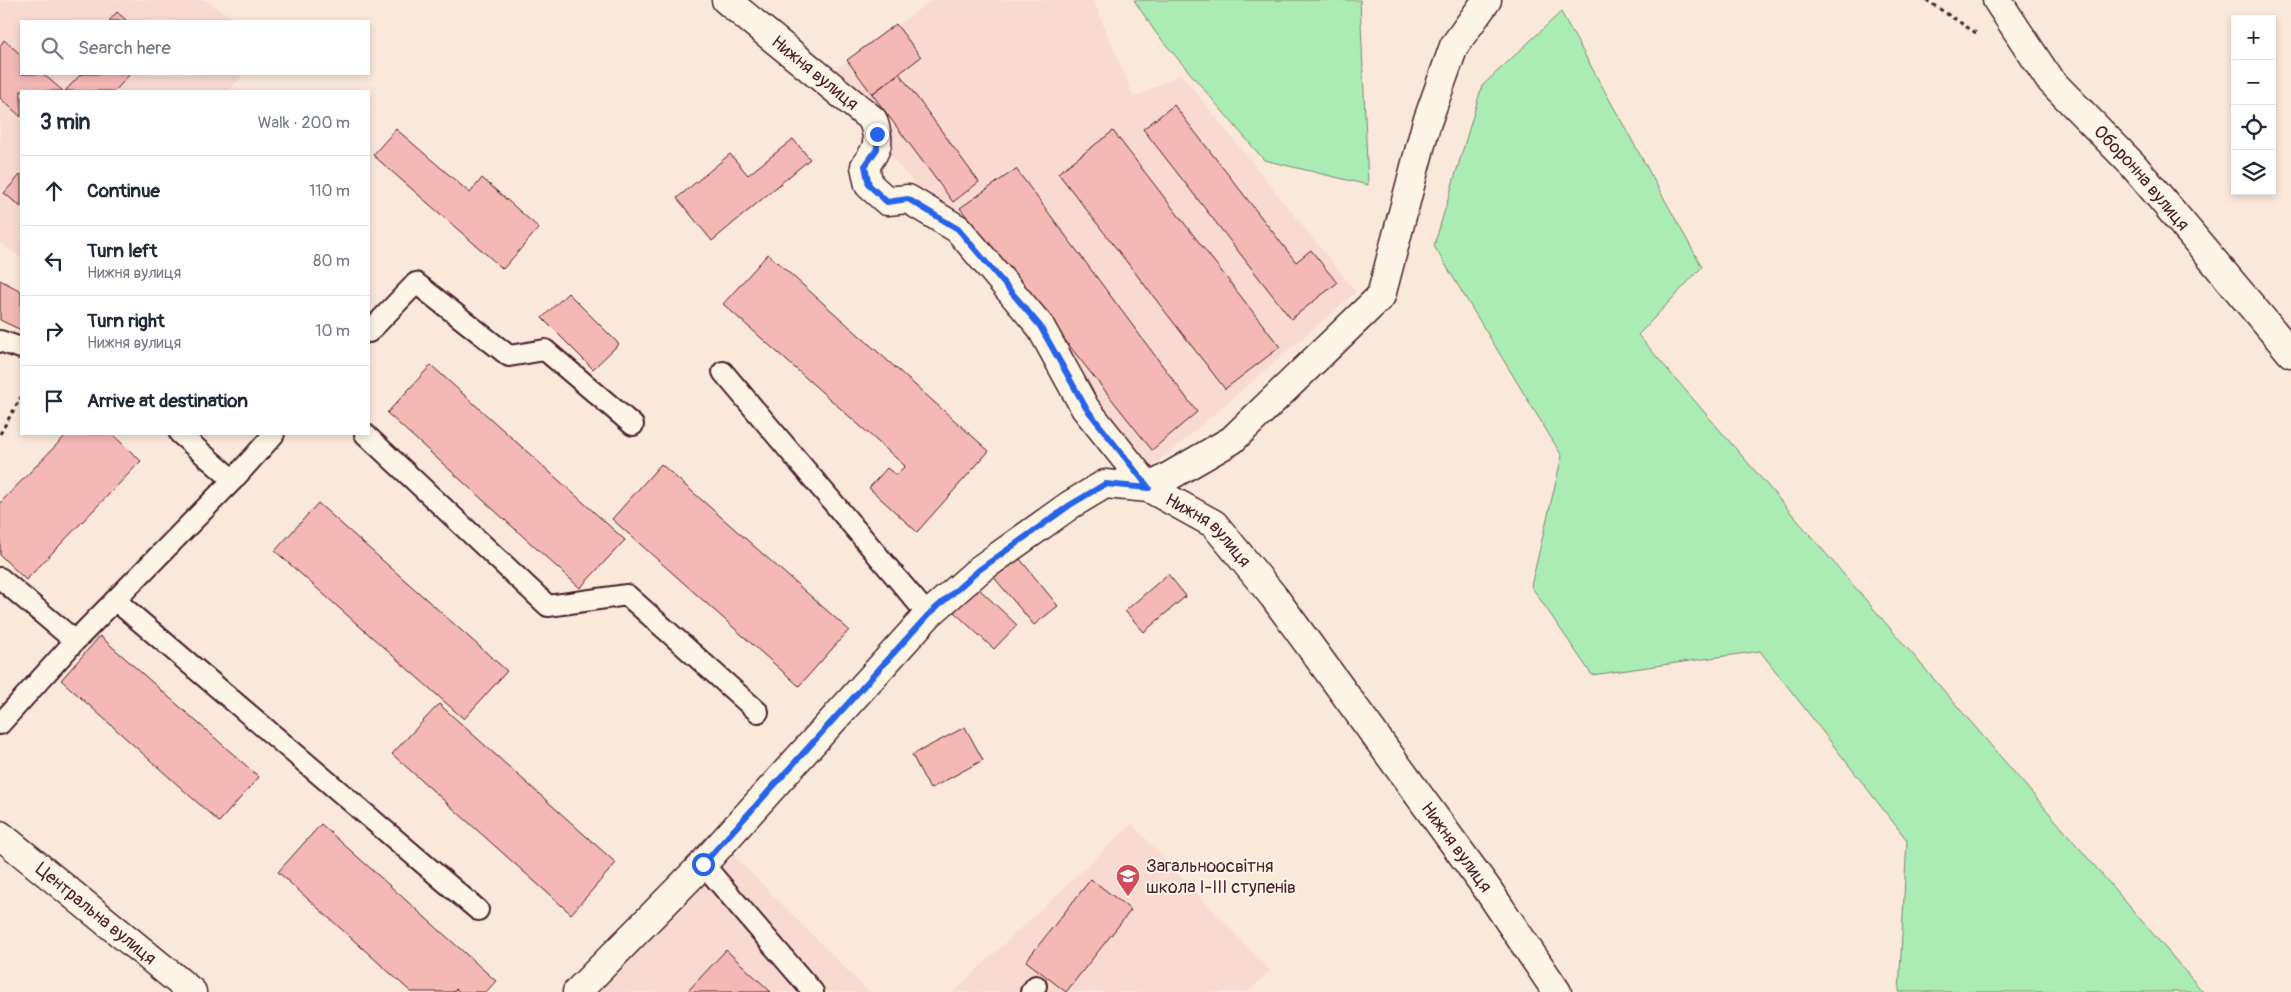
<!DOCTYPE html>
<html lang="en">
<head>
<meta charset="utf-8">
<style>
  :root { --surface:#fff; --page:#f6f6f7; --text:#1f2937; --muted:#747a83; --line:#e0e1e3 }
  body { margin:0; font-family:Pangolin,sans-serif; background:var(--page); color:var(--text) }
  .controls { position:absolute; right:15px; top:15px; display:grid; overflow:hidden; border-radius:0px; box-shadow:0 2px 8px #0003 }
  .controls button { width:45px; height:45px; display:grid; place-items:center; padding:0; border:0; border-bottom:1px solid var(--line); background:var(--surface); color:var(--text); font:25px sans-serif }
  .stop { position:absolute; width:15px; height:15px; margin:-11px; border:4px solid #2563eb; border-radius:50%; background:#fff }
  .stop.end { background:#2563eb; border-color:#fff; box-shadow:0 1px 5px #0008 }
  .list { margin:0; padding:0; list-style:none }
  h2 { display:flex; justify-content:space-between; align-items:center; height:65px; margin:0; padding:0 20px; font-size:21px }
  h2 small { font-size:16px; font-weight:400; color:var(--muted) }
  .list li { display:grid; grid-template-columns:32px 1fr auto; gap:15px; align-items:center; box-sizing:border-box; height:70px; padding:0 20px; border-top:1px solid var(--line) }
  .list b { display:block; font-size:19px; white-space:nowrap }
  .list p { margin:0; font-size:16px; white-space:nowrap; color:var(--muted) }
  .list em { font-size:16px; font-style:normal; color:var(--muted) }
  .icon { flex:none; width:28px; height:28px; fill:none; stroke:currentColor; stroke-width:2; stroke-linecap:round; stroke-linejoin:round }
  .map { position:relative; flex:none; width:2291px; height:992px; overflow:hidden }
  .search { position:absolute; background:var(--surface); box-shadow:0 2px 8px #0003; left:20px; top:20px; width:350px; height:55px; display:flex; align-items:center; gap:12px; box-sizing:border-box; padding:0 18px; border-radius:0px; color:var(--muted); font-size:19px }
  .panel { position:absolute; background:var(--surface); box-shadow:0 2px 8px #0003; left:20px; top:90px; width:350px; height:345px; border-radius:0px }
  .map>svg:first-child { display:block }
  .built { fill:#f8dad0 }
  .green { fill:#abecb5; stroke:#7a8670 }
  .building { fill:#f4b8b5; stroke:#4a1f2b }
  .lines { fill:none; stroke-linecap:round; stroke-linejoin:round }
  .lane-casing { stroke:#4a1f2b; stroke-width:24 }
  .street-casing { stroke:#4a1f2b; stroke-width:31 }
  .path { stroke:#4a1f2b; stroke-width:3; stroke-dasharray:4 4; stroke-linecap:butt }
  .lane { stroke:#fcf5e5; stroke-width:20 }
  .street { stroke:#fcf5e5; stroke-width:28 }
  .route { stroke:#2563eb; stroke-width:6 }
  .labels { text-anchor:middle; stroke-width:4; stroke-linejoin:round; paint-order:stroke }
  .street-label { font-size:18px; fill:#4a1f2b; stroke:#fcf5e5 }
  .poi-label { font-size:18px; fill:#4a1f2b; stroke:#fcf5e5; text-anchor:start }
</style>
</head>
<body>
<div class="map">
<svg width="2291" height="992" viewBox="0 0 2291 992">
  <rect width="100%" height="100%" fill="#fae9db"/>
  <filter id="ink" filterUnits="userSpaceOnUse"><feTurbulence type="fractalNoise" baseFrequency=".02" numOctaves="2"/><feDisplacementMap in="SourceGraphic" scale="10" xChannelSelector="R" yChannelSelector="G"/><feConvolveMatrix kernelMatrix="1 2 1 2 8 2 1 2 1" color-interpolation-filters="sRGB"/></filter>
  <g filter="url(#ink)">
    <path class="built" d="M0,0h206l30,21h-215v53h223l-15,17h-208v167l-21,-15z
      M932,0h161l41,98 47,-24 175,218 -208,179 -209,-259 -115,-134z
      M1132,824l138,147 -22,21h-295z
      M730,852l139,140h-278z"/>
    <path class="green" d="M1134,0h226l8,185 -104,-25 -108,-127z
      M1561,12l141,255 -64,68 565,657h-304l8,-152 -147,-189 -168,24 -61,-89 31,-130 -128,-210 48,-160z"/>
    <path class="building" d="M117,12l10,9h-18z
      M896,24l25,33 -49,37 -25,-34z
      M4,40l17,15v19h22l20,17h-42v26l-21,-19v-52z
      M899,73l80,109 -26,20 -81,-108z
      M81,74h49l-15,17h-50z
      M1174,105l122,157 15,-12 26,33 -46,36 -148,-190z
      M396,129l74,64 12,-15 57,50 -36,41 -130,-114z
      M1113,131l167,216 -55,42 -167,-216z
      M793,139l17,20 -98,82 -35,-43 53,-44 18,21z
      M1016,169l181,243 -45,38 -192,-242z
      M21,174v33l-17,-14z
      M768,254l221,197 -72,81 -48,-44 18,-20 9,7 9,-9 -182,-162z
      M0,280l21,11v39l-21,-10z
      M568,293l51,51 -26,25 -51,-51z
      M431,365l194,175 -45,48 -193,-175z
      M67,434h45l29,27 -115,119 -26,-25v-52z
      M661,464l188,166 -50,56 -187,-167z
      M318,503l189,168 -43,48 -189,-168z
      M1016,554l42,52 -24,19 -43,-51z
      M1168,574l18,22 -42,36 -19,-21z
      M977,587l40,38 -23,24 -40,-37z
      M100,636l159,141 -40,45 -158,-142z
      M439,704l177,159 -45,51 -179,-160z
      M965,727l18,33 -53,29 -18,-34z
      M321,824l175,157 -10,11h-26l-4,-3 -3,3h-42l-133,-120z
      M1091,879l40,31 -65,82 -40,-31z
      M726,950l45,42h-84z"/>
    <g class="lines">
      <defs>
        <path id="lane" d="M369,332l47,-49 93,73 36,-6 88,75
          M0,341l21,7
          M723,372l205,243
          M180,434l53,46
          M365,434l183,172 79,-11 131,117
          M0,578l75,63
          M115,600l363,310
          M0,724l75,-83 158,-161 41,-46
          M703,864l110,128
          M1031,992l5,-6"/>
        <g id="street">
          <path id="s1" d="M726,0l147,120c7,24 6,26 -8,46l4,19 18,16 21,-2 50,30 82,97 45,82 64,80 65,36 60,73 214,293 69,102"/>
          <path id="s2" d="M1997,0l52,79 84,86 158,188"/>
          <path id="s3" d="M0,835l192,157"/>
          <path d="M577,992l126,-128 225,-249 51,-45 91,-65 35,-21 44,4 83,-48 149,-144 45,-171 28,-79 33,-46"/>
        </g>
      </defs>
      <use href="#lane" class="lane-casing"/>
      <use href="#street" class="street-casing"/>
      <path class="path" d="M1926,0l53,35
        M0,434l21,-37"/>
      <use href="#lane" class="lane"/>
      <use href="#street" class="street"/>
    </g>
  </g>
  <g class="lines" filter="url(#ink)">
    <path class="route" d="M703,864l225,-249 51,-45 91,-65 35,-21 44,4 -63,-80 -46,-82 -82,-97 -50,-30 -21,3 -18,-17 -4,-19 12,-17v-15"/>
  </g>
  <defs>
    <symbol id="school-pin" viewBox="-11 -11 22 30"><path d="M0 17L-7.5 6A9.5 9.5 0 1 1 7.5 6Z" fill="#d1495b" stroke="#fcf5e5"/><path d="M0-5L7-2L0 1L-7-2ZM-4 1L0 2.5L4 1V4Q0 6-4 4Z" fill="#fff"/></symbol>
  </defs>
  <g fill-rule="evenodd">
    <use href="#school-pin" x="1114" y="862" width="28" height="38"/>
  </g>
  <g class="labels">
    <g class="street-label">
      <text dy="6" stroke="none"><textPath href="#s1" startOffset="115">Нижня вулиця</textPath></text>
      <text dy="6" stroke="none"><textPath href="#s2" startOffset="230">Оборонна вулиця</textPath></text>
      <text dy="6" stroke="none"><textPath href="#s1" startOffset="759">Нижня вулиця</textPath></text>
      <text dy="6" stroke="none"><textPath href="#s1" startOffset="1164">Нижня вулиця</textPath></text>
      <text dy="6" stroke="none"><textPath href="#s3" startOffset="124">Центральна вулиця</textPath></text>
    </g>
    <g class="poi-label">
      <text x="1146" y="872">Загальноосвітня<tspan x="1146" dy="21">школа I-III ступенів</tspan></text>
    </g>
  </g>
</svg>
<div class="controls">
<button>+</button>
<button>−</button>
<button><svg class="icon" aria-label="locate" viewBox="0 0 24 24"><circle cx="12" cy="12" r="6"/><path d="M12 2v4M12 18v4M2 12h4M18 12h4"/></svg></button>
<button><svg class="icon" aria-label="layers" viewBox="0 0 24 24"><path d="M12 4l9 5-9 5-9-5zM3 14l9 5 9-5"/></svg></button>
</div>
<div class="stop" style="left:703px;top:864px"></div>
<div class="stop end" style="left:877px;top:134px"></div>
<div class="search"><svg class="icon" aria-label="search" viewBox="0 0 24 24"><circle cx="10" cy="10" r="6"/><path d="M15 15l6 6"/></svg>Search here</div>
<section class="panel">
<h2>3 min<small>Walk · 200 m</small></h2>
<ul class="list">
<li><svg class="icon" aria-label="ahead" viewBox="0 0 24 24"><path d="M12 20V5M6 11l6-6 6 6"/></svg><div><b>Continue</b></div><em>110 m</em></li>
<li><svg class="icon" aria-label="left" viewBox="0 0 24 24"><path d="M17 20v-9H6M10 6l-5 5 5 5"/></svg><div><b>Turn left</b><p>Нижня вулиця</p></div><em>80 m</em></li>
<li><svg class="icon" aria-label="right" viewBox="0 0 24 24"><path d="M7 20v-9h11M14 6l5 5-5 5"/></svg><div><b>Turn right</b><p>Нижня вулиця</p></div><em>10 m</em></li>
<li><svg class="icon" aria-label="arrive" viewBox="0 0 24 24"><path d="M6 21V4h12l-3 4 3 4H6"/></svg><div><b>Arrive at destination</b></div></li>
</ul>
</section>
</div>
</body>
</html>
